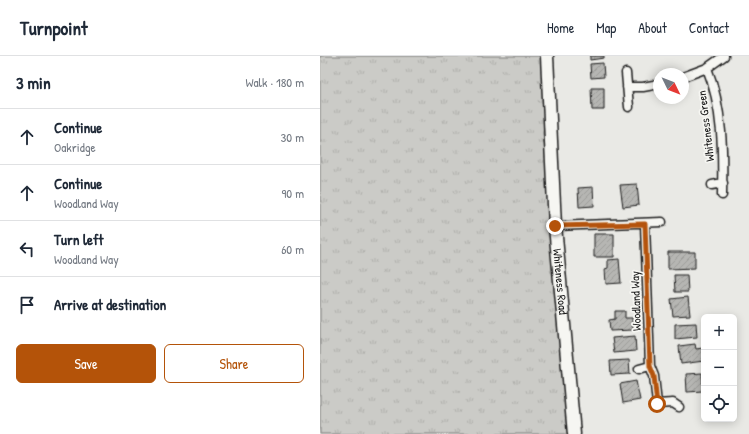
<!DOCTYPE html>
<html lang="en">
<head>
<meta charset="utf-8">
<style>
  :root { --surface:#fff; --page:#f6f6f7; --text:#1f2937; --muted:#747a83; --line:#e0e1e3; --accent:#b45309 }
  body { margin:0; font-family:"Patrick Hand",sans-serif; background:var(--page); color:var(--text) }
  .controls { position:absolute; right:12px; bottom:12px; display:grid; overflow:hidden; border-radius:6px; box-shadow:0 2px 10px #0003 }
  .controls button { width:36px; height:36px; display:grid; place-items:center; padding:0; border:0; border-bottom:1px solid var(--line); background:var(--surface); color:var(--text); font:20px sans-serif }
  .compass { position:absolute; left:333px; top:12px; width:36px; height:36px; border-radius:50%; background:var(--surface); box-shadow:0 2px 10px #0003; rotate:133deg }
  .stop { position:absolute; width:12px; height:12px; margin:-9px; border:3px solid #b45309; border-radius:50%; background:#fff }
  .stop.end { background:#b45309; border-color:#fff; box-shadow:0 1px 4px #0008 }
  .list { margin:0; padding:0; list-style:none }
  h2 { display:flex; justify-content:space-between; align-items:center; height:52px; margin:0; padding:0 16px; font-size:17px }
  h2 small { font-size:13px; font-weight:400; color:var(--muted) }
  .list li { display:grid; grid-template-columns:26px 1fr auto; gap:12px; align-items:center; box-sizing:border-box; height:56px; padding:0 16px; border-top:1px solid var(--line) }
  .list b { display:block; font-size:15px; white-space:nowrap }
  .list p { margin:0; font-size:13px; white-space:nowrap; color:var(--muted) }
  .list em { font-size:13px; font-style:normal; color:var(--muted) }
  .actions { display:flex; gap:8px; padding:12px 16px }
  .actions a { flex:1; padding:9px 0; border:1px solid var(--accent); border-radius:6px; text-align:center; font-size:14px; color:var(--accent) }
  .actions .main { background:var(--accent); color:#fff }
  .icon { flex:none; width:22px; height:22px; fill:none; stroke:currentColor; stroke-width:2; stroke-linecap:round; stroke-linejoin:round }
  .map { position:relative; flex:none; width:429px; height:378px; overflow:hidden }
  header { display:flex; align-items:center; gap:24px; box-sizing:border-box; height:56px; padding:0 20px; background:var(--surface); border-bottom:1px solid var(--line) }
  header strong { font-size:19px }
  nav { display:flex; gap:22px; margin-inline-start:auto; font-size:14px }
  main { display:flex }
  aside { flex:1; background:var(--surface) }
  .map>svg:first-child { display:block }
  .grass { fill:url(#grass-tufts); stroke:#747472 }
  .building { fill:url(#building-hatch); stroke:#1c1c1c }
  .lines { fill:none; stroke-linecap:round; stroke-linejoin:round }
  .minor-casing { stroke:#1c1c1c; stroke-width:11 }
  .secondary-casing { stroke:#1c1c1c; stroke-width:15 }
  .minor { stroke:#f6f6f2; stroke-width:8 }
  .secondary { stroke:#f6f6f2; stroke-width:12 }
  .route { stroke:#b45309; stroke-width:5 }
  .labels { text-anchor:middle; stroke-width:3.5; stroke-linejoin:round; paint-order:stroke }
  .street-label { font-size:12px; fill:#1c1c1c; stroke:#f6f6f2 }
</style>
</head>
<body>
<header>
<strong>Turnpoint</strong>
<nav><a>Home</a><a>Map</a><a>About</a><a>Contact</a></nav>
</header>
<main>
<aside>
<h2>3 min<small>Walk · 180 m</small></h2>
<ul class="list">
<li><svg class="icon" aria-label="ahead" viewBox="0 0 24 24"><path d="M12 20V5M6 11l6-6 6 6"/></svg><div><b>Continue</b><p>Oakridge</p></div><em>30 m</em></li>
<li><svg class="icon" aria-label="ahead" viewBox="0 0 24 24"><path d="M12 20V5M6 11l6-6 6 6"/></svg><div><b>Continue</b><p>Woodland Way</p></div><em>90 m</em></li>
<li><svg class="icon" aria-label="left" viewBox="0 0 24 24"><path d="M17 20v-9H6M10 6l-5 5 5 5"/></svg><div><b>Turn left</b><p>Woodland Way</p></div><em>60 m</em></li>
<li><svg class="icon" aria-label="arrive" viewBox="0 0 24 24"><path d="M6 21V4h12l-3 4 3 4H6"/></svg><div><b>Arrive at destination</b></div></li>
</ul>
<div class="actions"><a class="main">Save</a><a>Share</a></div>
</aside>
<div class="map">
<svg width="429" height="378" viewBox="0 0 429 378">
  <defs>
    <pattern id="grass-tufts" width="24" height="20" patternUnits="userSpaceOnUse"><rect width="24" height="20" fill="#cbcbc7"/><path d="M3 7l-1-3M5 7V3M7 7l1-3M15 17l-1-3M17 17v-4M19 17l1-3" fill="none" stroke="#aeaeaa"/></pattern>
    <pattern id="building-hatch" width="6" height="6" patternUnits="userSpaceOnUse"><rect width="6" height="6" fill="#b6b6b3"/><path d="M-1 1l2-2M0 6l6-6M5 7l2-2" fill="none" stroke="#9c9c99"/></pattern>
  </defs>
  <rect width="100%" height="100%" fill="#e9e9e5"/>
  <filter id="ink" filterUnits="userSpaceOnUse"><feTurbulence type="fractalNoise" baseFrequency=".025" numOctaves="2"/><feDisplacementMap in="SourceGraphic" scale="8" xChannelSelector="R" yChannelSelector="G"/><feConvolveMatrix kernelMatrix="1 2 1 2 8 2 1 2 1" color-interpolation-filters="sRGB"/></filter>
  <g filter="url(#ink)">
    <path class="grass" d="M0,0h224l3,42 -4,35 30,301h-253z"/>
    <path class="building" d="M270,0h14v2l-14,2z
      M283,7l1,14 -13,1 -1,-14z
      M271,32h13v22h-12z
      M317,128l2,21 -16,2 -3,-22z
      M273,131l1,19 -15,1 -1,-19z
      M274,178h20v23h-20z
      M348,196h27v16l-27,1z
      M299,203l2,24 -15,1 -1,-15 3,-1v-8z
      M354,219h13l1,17h-13z
      M368,241l2,18 -17,1 -2,-17z
      M295,255h10v7h7l1,12 -23,1 -1,-11 6,-1z
      M376,267l1,14 -22,2v-15z
      M315,280l1,15 -22,2 -2,-15z
      M375,288l1,5 7,-1 1,13 -23,3 -2,-18z
      M309,304l1,14 -19,1 -1,-14z
      M382,317l1,18 -16,1 -1,-18z
      M316,325l4,19 -17,3 -3,-19z"/>
    <g class="lines">
      <defs>
        <path id="minor" d="M387,12c16,40 16,84 15,127
          M306,17l3,34
          M363,21l24,-9 17,-12
          M307,31h16l16,-3
          M392,129l11,-2
          M235,170l107,-4
          M330,310l4,10 3,28 16,-1 6,4
          M319,313l11,-3 -5,-142"/>
        <g id="secondary">
          <path id="s1" d="M227,0l8,170 19,208"/>
        </g>
      </defs>
      <use href="#minor" class="minor-casing"/>
      <use href="#secondary" class="secondary-casing"/>
      <use href="#minor" class="minor"/>
      <use href="#secondary" class="secondary"/>
    </g>
  </g>
  <g class="lines" filter="url(#ink)">
    <path class="route" d="M235,170l90,-2 5,142 4,10 3,28"/>
  </g>
  <g class="labels">
    <g class="street-label">
      <text transform="translate(386 70) rotate(-97)" y="4">Whiteness Green</text>
      <text dy="4" stroke="none"><textPath href="#s1" startOffset="226">Whiteness Road</textPath></text>
      <text transform="translate(316 245) rotate(-92)" y="4">Woodland Way</text>
    </g>
  </g>
</svg>
<div class="controls">
<button>+</button>
<button>−</button>
<button><svg class="icon" aria-label="locate" viewBox="0 0 24 24"><circle cx="12" cy="12" r="6"/><path d="M12 2v4M12 18v4M2 12h4M18 12h4"/></svg></button>
</div>
<svg class="compass" viewBox="-18 -18 36 36"><path d="M0-13l5 13h-10z" fill="#e53935"/><path d="M0 13l5-13h-10z" fill="#747a83"/></svg>
<div class="stop" style="left:337px;top:348px"></div>
<div class="stop end" style="left:235px;top:170px"></div>
</div>
</main>
</body>
</html>
